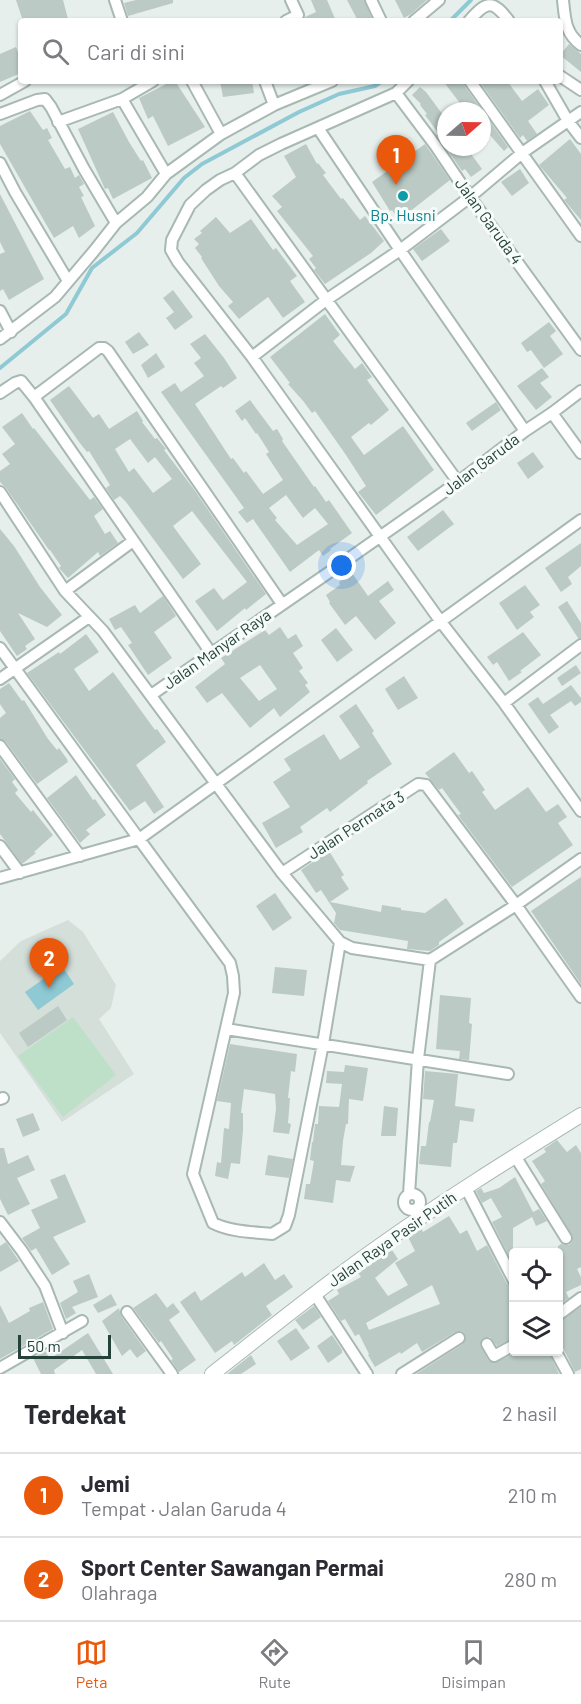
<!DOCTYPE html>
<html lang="id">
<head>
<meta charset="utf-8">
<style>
  :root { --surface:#fff; --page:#f2f2f3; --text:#2b2b33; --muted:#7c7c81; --line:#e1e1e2; --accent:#ea580c }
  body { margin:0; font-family:Barlow,sans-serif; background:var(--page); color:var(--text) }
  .controls { position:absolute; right:18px; bottom:18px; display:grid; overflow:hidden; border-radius:6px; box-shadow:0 2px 4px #0004 }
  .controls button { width:54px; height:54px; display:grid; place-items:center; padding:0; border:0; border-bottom:2px solid var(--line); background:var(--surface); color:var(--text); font:30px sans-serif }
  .compass { position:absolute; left:437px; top:102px; width:54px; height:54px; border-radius:50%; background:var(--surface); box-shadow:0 2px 4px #0004; rotate:70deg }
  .scale { position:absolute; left:18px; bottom:15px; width:93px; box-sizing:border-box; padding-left:6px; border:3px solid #24423a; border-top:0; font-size:16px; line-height:21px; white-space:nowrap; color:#24423a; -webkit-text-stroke:4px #f7fbf9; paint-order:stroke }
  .you { position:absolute; left:342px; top:566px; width:21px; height:21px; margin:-15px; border:4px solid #fff; border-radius:50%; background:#1a73e8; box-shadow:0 0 0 9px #1a73e833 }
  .badge { display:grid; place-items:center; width:39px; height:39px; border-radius:50%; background:var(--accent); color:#fff; font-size:20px; font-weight:700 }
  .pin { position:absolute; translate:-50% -50px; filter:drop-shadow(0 2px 3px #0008) }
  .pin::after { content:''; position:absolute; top:32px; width:21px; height:18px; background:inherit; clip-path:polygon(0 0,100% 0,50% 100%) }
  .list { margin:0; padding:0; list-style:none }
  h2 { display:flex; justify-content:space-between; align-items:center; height:78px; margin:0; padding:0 24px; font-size:26px }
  h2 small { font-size:20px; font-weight:400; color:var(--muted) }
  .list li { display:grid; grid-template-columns:39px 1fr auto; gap:18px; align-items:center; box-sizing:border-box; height:84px; padding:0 24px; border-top:2px solid var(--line) }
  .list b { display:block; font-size:22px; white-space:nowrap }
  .list p { margin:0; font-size:20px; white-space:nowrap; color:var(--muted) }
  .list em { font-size:20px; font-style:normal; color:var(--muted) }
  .icon { flex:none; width:33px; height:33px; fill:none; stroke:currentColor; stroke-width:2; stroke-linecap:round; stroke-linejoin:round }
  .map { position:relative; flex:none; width:581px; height:1374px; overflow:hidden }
  .search { position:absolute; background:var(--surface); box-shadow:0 2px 4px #0004; left:18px; right:18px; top:18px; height:66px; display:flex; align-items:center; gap:15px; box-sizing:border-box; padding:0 21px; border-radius:6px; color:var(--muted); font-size:22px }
  .sheet { height:246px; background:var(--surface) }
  nav { display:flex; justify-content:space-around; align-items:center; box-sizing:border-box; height:84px; border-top:2px solid var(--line); background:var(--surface); font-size:16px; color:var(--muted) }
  nav a { display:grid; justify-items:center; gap:3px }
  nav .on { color:var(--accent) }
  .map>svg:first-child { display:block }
  .built { fill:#d4dfda }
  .green { fill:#bfe0c8 }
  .water { fill:#8ec9d4 }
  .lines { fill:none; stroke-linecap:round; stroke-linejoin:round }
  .stream { stroke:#8ec9d4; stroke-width:4 }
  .building { fill:#bbcac4; fill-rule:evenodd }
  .minor-casing { stroke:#a8b8b2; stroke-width:14 }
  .tertiary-casing { stroke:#a8b8b2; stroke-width:16 }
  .minor { stroke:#fff; stroke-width:10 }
  .tertiary { stroke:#fff; stroke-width:14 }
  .culture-dot { fill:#0f9aa8; stroke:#f7fbf9; stroke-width:2 }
  .labels { text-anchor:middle; stroke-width:6; stroke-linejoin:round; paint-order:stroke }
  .culture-label { font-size:16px; fill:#0d838f; stroke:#f7fbf9 }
  .street-label { font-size:16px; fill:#24423a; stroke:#f7fbf9 }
</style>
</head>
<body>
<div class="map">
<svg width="581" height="1374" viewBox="0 0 581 1374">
  <rect width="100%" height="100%" fill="#e6efeb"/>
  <path class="built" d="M68,920l15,12 33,53 -5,23 -12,11 35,55 -72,48 -62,-89v-72l21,-20z"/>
  <path class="green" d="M73,1017l43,58 -53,42 -45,-61z"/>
  <path class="water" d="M62,966l12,18 -36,26 -13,-18z"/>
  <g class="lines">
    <path class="stream" d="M450,21l21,-21
      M0,368l66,-54 26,-46 45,-35 47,-55 18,-14 97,-52 40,-18 36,-8 7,-5"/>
  </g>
  <path class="building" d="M16,0h47l5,19 -6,2h-39z
    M136,0h37v3l-45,13 -4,-13z
    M311,0h16l9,21h-34l3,-4 11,-5z
    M347,0h17l9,21h-15z
    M395,0h32l-16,14 -7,4z
    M569,44l12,10v18l-21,-17z
    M16,47l5,13v13l-21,9v-28z
    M172,81h3l30,46 -37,19 -15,-30 -5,3 -9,-21z
    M220,81h32l2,12 -31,4z
    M443,81h20l1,4 44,62 -4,4 -16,-18 -6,5v-27h-16z
    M479,81h28l15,20 16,-12 11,16 -21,16 9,13 -10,7 -4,-6 -3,3z
    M420,87l6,5 20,27v28h20l16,22 -11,8 -6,-8 -3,2 -25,-36 2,-1 -14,-19 2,-1 -7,-9 1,-1 -9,-9z
    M30,111l13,19 4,-2 5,10 -4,2 17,29 5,-2 5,11 4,-3 5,9 -5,3 5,9 -3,1 14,29 -16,12 -6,-12 -19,12 -54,-94v-18z
    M113,112l16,30 12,19 2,-1 9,18 -39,21 -5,-11 -3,1 -27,-60z
    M570,139l11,15v66l-17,-20 3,-2 -28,-33z
    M306,144l11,20 1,-1 8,10 -3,2 18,24 2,-1 17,22 5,-4 19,25 -13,12 -46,31 -11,-14 2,-2 -7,-9 4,-3 -36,-45 5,-4 -10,-11 24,-19 -12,-21z
    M425,144l25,36 -51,40 -7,-10 -2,1 -18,-29z
    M520,169l9,14 -17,13 -11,-14z
    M0,194l44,85 -35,21 -6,-11 -3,2v-37l5,-2 -5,-10z
    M216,217l14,16 21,-14 22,31 3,-2 21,28 -7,5 15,21 -22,16 -15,-21 -29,22 -11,-13 5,-4 -14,-16 -18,-28 1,-1 -7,-9 4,-4 -5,-5 8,-6 -2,-2z
    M441,229l9,12 -28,20 -9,-12z
    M173,290l20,27 -18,13 -9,-12 8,-6 -11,-14z
    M325,314l15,21 -7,6 22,28 7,-6 10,14 -5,3 22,30 -18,15 -2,-2 -18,14 13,18 39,-29 31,44 -58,45 -18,-23 8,-6 -20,-31 -31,-44 -3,2 -8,-11 -16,-18 2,-1 -20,-26z
    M549,322l7,9 -6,5 13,18 -19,14 -13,-18 -4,2 -6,-9z
    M139,332l10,13 -16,9 -8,-12z
    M205,334l19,24 13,20 -14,10 -2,-2 -26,18 36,55 2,-1 11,15 2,-2 17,23 20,-14 -17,-26 3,-2 -12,-19 -1,1 -11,-16 -3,3 -7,-10 15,-11 23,31 4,-2 6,10 -1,2 32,46 1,-1 11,16 3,-2 23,33 -22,16 1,1 -8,6 -4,-6 -29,22 -37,-53 -6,4 -9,-11 6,-4 -83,-116 14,-9 6,9 23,-16 -10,-13 7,-5 -11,-14zM286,495l17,23 12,-10 13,16 -31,21 -22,-25 2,-2 -8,-10z
    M156,353l9,14 -17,11 -7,-13z
    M542,368l7,9 -9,6 12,14 -16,13 -19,-24z
    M69,386l24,32 6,-4 10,15 28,-18 6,10 -1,1 13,17 2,-1 9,11 -2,1 29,38 73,106 -20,16 -1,-2 -28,23 -22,-30 19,-13 9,12 24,-18 -55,-71 -19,15 28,38 -18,15 -57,-77 -6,-6 -6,4 -8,-12 4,-3 -21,-34 -2,1 -8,-10 -29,-42zM130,439l18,24 7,-6 17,22 -19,14 -19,-25 -5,4 -14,-23z
    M496,402l5,8 -29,21 -6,-8z
    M22,413l11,16 1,-1 56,72 4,-3 9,12 -9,7 11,18 5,-3 8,12 -18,13 -2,-4 -30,26 -9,-10 2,-2 -11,-16h-1l-43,-62 -6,-6v-11l10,-7 -8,-10 13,-10 -13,-17z
    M533,452l11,15 -16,12 -11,-16z
    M443,510l11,14 -36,27 -11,-14z
    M0,529l14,17 26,41 22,28 -15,12 -29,-14 17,26 -10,7 2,3 -10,7 -17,-25z
    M581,543v23l-13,11 4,7 -11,8 -16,-24z
    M352,573l16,23 20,-15 6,9 -15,11 17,22 -21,17 -19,-24 -11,9 -16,-22 1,-1 -4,-7 14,-10 -1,-3z
    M525,585l15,20 -10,7 4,5 -17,13 -18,-27z
    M163,596l13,20 -22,16 18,26 -24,17 -20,-30 4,-2 -11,-16 -6,3 -6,-11 26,-14 5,8z
    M567,601l14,22v15h-3l-20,-31z
    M280,627l8,12 8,-5 7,12 -10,7 10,15 -4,3 9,12 -3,2 5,7 -30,25 -6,-9 -24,20 -28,-35 -15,10 -12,-16 30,-23 -4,-6 44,-28 4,5zM260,665l17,24 -18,12 -19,-23z
    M336,628l17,22 -16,12 -16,-22z
    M523,632l18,23 -21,16 2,1 -13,9 -12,-19 -4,3 -6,-8z
    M86,634l13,18 -25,17 15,22 24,-19 42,58 2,-1 9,13 -30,23 28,42 -10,7 -9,-13 -15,10 -103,-138 32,-21 1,2z
    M576,665l5,8 -19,13 -5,-8z
    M404,676l14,22 -20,12 -13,-21z
    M9,683l13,18 2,-1 24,39 9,11 2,-2 8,11 1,3 -31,22 -31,-42 -6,-3v-21l6,-5 -6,-9v-15z
    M571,685l10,13v4l-6,4 -4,-5 -21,14 9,12 -10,7 -21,-30 10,-7 5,7z
    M356,704l18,27 -2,2 20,31 -25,17 1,2 -38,29 -3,-4 -27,19 3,5 -27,16 -14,-25 28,-16 -17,-25 18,-12 -7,-11 40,-25 16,26 20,-13 -21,-31z
    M454,752l15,21 3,-2 13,19 -3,2 13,18 33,-23 18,25 12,-8 9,13 -9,6 15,22 -61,42 -54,-72 3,-1 -19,-26 -3,2 -14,-17z
    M0,759l15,20 -3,3 6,8 -3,3 16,19 2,-2 20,25 -19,17 2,1 -14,11 -22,-30z
    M76,775l17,25 2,-1 11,16 -20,15 4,4 -10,9 -33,-45z
    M329,851l15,24 -3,2 8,12 -19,13 51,10 1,-7 19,3v2l24,3 21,-15 18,26 -25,18v3l-9,6 -23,-2 1,-8 -68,-11 -6,-7 2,-10 -15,-23 -5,3 -15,-23z
    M581,877v107l-50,-73z
    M275,893l17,25 -19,13 -17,-25z
    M275,967l32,3 -3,26 -32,-3z
    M440,995l31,3 -2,25 3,1 -3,36 -10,-1 1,-8 -24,-2z
    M58,1006l9,14 -39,27 -9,-14z
    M230,1044l67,10 -2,18 -4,-1 -3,27h2l-2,25 3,1 -2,10 -16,-2 3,-23 -1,-15 -31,-5 -3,24h2v17l-3,34 -9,-1 -3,16 -13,-3 2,-14 4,1 3,-35 5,1 2,-26 -14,-2z
    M345,1065l23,3 -5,33 -14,-2 -1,25h-2l-3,17 -2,24 14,1 -5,16 -14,-2 -3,23 -29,-4 2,-15h4l4,-23 -4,-1 2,-18h1l2,-18h3l1,-18 20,1 3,-23 -16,-1 1,-12 17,1z
    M425,1071l33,3 -3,32 20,3 -2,13 -13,-2 -3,23h-4l-2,24 -32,-3 2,-18h5l3,-24h1l4,-22 -11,-1z
    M384,1106l14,2 -2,28h-15z
    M33,1113l7,17 -17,7 -7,-18z
    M557,1140l10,12 9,-7 5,8v114l-4,2 4,8v8l-15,7 3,6 -11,7v-59l3,-2 5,1h3l3,-3 1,-5 -32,-53 4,-3 -13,-20 14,-9 -2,-3z
    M0,1148h4l4,16 20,-9 7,15 -18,8 13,26 -22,11 -8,-16z
    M268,1155l25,4 -4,19 -24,-3z
    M65,1174l21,48 -33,15 17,27 -18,11 -16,-27 -5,3 -9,-13 18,-10 -9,-18 27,-12 -8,-18z
    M515,1177l18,35 6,-3 8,12 -11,5 -4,-9 -19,11v36l-21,-42 10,-5 -11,-19 -9,5 -6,-12 5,-3 3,5 15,-5z
    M449,1216l11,18 7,-4 10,21 10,-6 20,39 6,4v50l-16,8 -7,-9 -7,1 -3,7 8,15 6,3 24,-11h31l10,22h-143l47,-30 3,-7 -3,-5 -4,-1 -4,1 -33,20 -5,-9 -16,11 -1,-2 -25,15 -7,-12 1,-1 -10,-20 -4,2 -10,-17 -4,2 -13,-20 11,-7 -2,-4 24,-13 -3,-4 34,-23 6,9 -23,19 13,18 20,-11 -13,-22 20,-12 -7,-14 13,-9 2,4zM432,1285l8,19 -71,26 -3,-7z
    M6,1242l13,19 -19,11v-26z
    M264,1263l11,17 9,-6 9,13 -27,19 6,9 -38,30 -2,-4 -17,12 -35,-51 15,-11 6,10 41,-29 3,5z
    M89,1274l9,23 -26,10 4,6 -10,6 -6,-16 18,-11 -5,-11z
    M156,1293l11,15 6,-5 7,9 -11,8 27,40 -17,12 -8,-12 2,-1 -12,-18 -2,2 -26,-35z
    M111,1294l6,11 -19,8 -5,-8z
    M43,1302l10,27 -53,30v-54l9,18 21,-12 -1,-3z
    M314,1306l7,11 -18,13 -8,-10z
    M581,1307v62l-6,3 -12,-24 -5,-3v-23z
    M119,1308l2,8 25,35 -9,7 -7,-9 -8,7 -20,-35z
    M296,1328l14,20 -19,13 -14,-20z
    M88,1333l25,41h-17l-14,-24 -28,20 1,4h-14l-8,-16 12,-7 5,8z
    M332,1335l10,15v3l-14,10 -11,-17z
    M251,1355l5,9 -15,10h-14z"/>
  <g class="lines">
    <defs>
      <path id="minor" d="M115,0l7,21
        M371,0l10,21
        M563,0c2,19 2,33 18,45
        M286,21l12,-6 -7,-15
        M414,21l25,-21
        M469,21c18,-21 24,-21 40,0
        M560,76l21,14
        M192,81l29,53
        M265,81l9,24
        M408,81l-12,12 -115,51 -22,11 -24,18 -15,7 -14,10 -16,15 -18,35 -1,10 7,12 74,95 189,265 63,81 77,108
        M470,81l111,155
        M545,81l23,40 13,17
        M396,93l39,52 35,52 111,153
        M0,95l25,-14
        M122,99l44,75
        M0,114l37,-14 8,-1 6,8 33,62 32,54 31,-26 19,-23 55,-40 53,-29 58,-24
        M58,122l64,-23 31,-18
        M318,128l82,122 125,181
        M0,163l15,29 53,89
        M235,173l223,309
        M0,311l11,21
        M0,339l55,-42 39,-46 22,-28
        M252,357l74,-57 74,-50 70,-53 52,-44 59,-41
        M0,393l15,-10 6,-2 13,16
        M552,413l29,40
        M0,492l65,99 38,40 179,242 58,69 12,6 78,12 86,-55 65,-46
        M65,591l68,-50
        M0,648l139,191 442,-319
        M211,653l-177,-256 65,-49h5l4,3 174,253
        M0,679l89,-62
        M151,695l180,-124 127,-89 67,-51 27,-18 29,-22
        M504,703l77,-58
        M0,746l80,110
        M0,846l20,27
        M282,873l136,-89 8,1 90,120 65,92
        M0,878l139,-39 91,124 3,13 1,17 -41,181 20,49c18,9 40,9 59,11l13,-8 4,-11 34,-171 17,-102
        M226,1029l282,45
        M0,1099l3,-1
        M515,1156l51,82
        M466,1188l48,93
        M404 1202a8 8 0 1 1 16 0a8 8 0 1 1-16 0Z
        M409,1194l9,-135 12,-99
        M0,1222l22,29 23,35 18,47
        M314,1293l53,81
        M127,1312l45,62
        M558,1315l23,-17
        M487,1344l7,12 20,-11
        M556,1352l12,22
        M0,1368l82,-47
        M402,1374l57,-36"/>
      <path id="tertiary" d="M212,1374c53,-41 104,-83 159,-122 68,-49 139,-93 210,-137"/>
    </defs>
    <use href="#minor" class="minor-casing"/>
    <use href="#tertiary" class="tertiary-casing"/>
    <use href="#minor" class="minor"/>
    <use href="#tertiary" class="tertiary"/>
  </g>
  <circle class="culture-dot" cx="403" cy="196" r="6"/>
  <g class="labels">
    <g class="culture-label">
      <text x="403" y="221">Bp. Husni</text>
    </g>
    <g class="street-label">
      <text transform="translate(489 221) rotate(54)" y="6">Jalan Garuda 4</text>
      <text transform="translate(481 464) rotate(-37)" y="6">Jalan Garuda</text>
      <text transform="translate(217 649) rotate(-35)" y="6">Jalan Manyar Raya</text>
      <text transform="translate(356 825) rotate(-33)" y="6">Jalan Permata 3</text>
      <text transform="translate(392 1239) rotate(-35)" y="6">Jalan Raya Pasir Putih</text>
    </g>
  </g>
</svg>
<div class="controls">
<button><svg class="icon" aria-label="locate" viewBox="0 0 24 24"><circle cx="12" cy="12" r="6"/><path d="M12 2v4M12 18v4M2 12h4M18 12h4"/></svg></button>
<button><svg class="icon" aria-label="layers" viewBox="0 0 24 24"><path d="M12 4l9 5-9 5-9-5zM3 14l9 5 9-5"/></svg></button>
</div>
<svg class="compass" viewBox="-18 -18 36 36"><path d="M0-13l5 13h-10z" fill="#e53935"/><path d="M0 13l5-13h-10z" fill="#7c7c81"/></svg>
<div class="scale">50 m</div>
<div class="you"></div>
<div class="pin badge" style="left:396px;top:185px">1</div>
<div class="pin badge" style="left:49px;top:988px">2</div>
<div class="search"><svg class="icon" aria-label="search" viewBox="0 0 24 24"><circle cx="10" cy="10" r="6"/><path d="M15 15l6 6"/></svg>Cari di sini</div>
</div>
<section class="sheet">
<h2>Terdekat<small>2 hasil</small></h2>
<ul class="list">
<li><span class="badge">1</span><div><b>Jemi</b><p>Tempat · Jalan Garuda 4</p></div><em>210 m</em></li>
<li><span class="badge">2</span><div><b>Sport Center Sawangan Permai</b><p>Olahraga</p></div><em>280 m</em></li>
</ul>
</section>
<nav>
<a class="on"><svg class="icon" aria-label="map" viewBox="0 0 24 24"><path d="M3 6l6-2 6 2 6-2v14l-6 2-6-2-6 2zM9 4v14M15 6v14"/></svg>Peta</a>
<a><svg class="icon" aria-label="directions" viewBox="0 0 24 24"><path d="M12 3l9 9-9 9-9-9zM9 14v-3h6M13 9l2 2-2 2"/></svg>Rute</a>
<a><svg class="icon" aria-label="saved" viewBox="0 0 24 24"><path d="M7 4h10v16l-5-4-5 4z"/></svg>Disimpan</a>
</nav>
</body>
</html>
